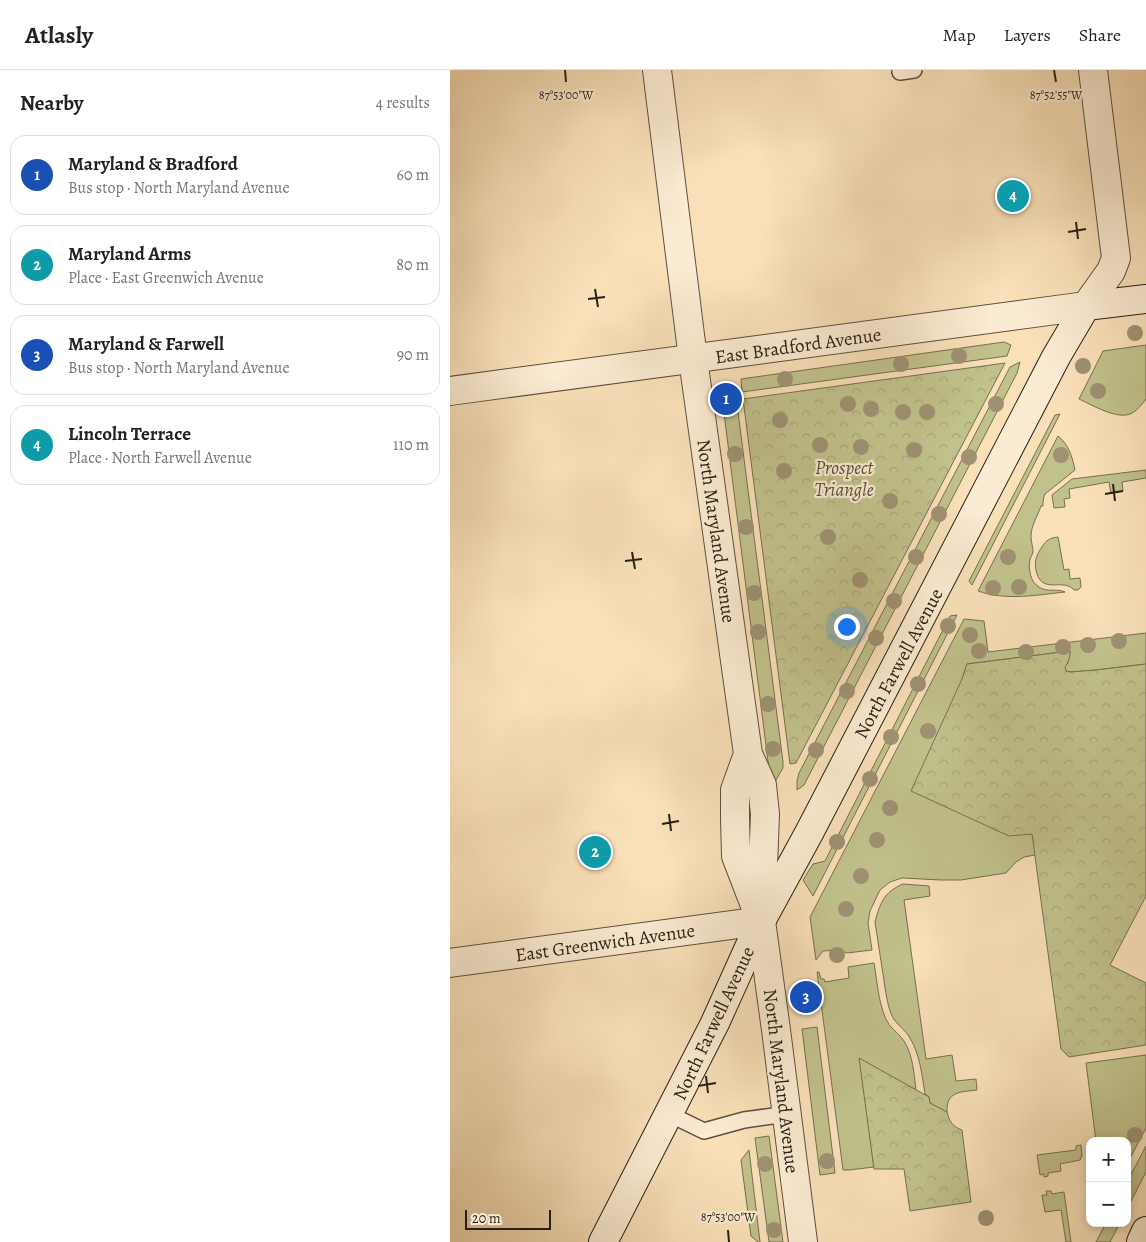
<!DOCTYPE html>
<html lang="en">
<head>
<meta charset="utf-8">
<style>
  :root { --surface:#fff; --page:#f2f2f2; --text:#222; --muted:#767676; --line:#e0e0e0; --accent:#0b8043 }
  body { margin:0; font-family:Alegreya,serif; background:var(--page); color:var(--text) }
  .controls { position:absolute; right:15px; bottom:15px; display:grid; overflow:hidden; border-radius:10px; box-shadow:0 2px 8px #0003 }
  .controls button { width:45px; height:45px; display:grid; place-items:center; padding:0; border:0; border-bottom:1px solid var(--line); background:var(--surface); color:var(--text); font:25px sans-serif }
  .scale { position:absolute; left:15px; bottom:12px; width:86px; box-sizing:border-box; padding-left:5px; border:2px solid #282014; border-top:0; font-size:14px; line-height:18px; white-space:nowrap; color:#282014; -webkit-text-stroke:4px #fbebd2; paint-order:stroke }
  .you { position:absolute; left:396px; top:556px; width:18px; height:18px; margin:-12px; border:4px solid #fff; border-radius:50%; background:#1a73e8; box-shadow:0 0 0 8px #1a73e833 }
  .badge { display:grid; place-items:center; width:32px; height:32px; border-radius:50%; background:var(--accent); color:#fff; font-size:16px; font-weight:700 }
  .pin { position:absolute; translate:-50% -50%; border:2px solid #fff; box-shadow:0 1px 5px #0006 }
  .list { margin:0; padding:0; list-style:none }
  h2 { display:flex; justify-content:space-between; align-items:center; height:65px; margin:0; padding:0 20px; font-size:21px }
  h2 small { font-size:16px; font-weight:400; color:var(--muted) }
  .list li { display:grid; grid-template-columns:32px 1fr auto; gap:15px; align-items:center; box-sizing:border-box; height:80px; margin:0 10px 10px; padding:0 10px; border:1px solid var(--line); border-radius:15px }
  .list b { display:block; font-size:19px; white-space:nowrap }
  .list p { margin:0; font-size:16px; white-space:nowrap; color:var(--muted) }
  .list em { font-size:16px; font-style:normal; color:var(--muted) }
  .map { position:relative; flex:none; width:696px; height:1172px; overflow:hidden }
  header { display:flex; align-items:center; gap:30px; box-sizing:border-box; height:70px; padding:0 25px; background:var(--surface); border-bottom:1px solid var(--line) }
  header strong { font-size:24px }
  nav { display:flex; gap:28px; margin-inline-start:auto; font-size:18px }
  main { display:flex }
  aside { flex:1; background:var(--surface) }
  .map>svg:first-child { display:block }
  .grass { fill:#c1c18c; stroke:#747050 }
  .forest { fill:url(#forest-crowns); stroke:#747050 }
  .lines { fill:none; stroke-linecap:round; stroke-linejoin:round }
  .service-casing { stroke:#5c503d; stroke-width:18 }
  .minor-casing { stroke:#5c503d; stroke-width:30 }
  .tertiary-casing { stroke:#5c503d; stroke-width:30 }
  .secondary-casing { stroke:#282014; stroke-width:30 }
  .service { stroke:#fbebd2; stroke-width:15 }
  .minor { stroke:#fbebd2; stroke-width:28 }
  .tertiary { stroke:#fbebd2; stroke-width:28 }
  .secondary { stroke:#fbebd2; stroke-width:28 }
  .tree { fill:#9f9172 }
  .ticks { fill:none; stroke:#282014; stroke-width:2 }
  .labels { text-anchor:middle; stroke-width:4.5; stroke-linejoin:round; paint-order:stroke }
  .street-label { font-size:19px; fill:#282014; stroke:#fbebd2 }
  .park-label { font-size:19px; font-style:italic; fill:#565038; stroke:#fbebd2 }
  .ticks-label { font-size:12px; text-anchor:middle; fill:#282014; stroke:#fbebd2; stroke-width:4.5; stroke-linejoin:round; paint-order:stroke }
</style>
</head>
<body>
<header>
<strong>Atlasly</strong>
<nav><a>Map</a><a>Layers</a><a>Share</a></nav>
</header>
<main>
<aside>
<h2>Nearby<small>4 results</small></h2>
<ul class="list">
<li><span class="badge" style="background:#1a4fb4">1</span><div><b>Maryland &amp; Bradford</b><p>Bus stop · North Maryland Avenue</p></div><em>60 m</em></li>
<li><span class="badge" style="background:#0f9aa8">2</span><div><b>Maryland Arms</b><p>Place · East Greenwich Avenue</p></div><em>80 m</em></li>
<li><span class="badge" style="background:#1a4fb4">3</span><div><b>Maryland &amp; Farwell</b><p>Bus stop · North Maryland Avenue</p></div><em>90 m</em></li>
<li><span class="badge" style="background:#0f9aa8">4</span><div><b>Lincoln Terrace</b><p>Place · North Farwell Avenue</p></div><em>110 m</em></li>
</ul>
</aside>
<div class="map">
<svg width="696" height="1172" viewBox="0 0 696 1172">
  <defs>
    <pattern id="forest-crowns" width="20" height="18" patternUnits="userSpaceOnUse" patternTransform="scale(1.25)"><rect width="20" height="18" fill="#c1c18c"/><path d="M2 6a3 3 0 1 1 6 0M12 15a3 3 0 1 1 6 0" fill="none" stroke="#a6a678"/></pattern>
  </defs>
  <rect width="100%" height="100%" fill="#f9e0b9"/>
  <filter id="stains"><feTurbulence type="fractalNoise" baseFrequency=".004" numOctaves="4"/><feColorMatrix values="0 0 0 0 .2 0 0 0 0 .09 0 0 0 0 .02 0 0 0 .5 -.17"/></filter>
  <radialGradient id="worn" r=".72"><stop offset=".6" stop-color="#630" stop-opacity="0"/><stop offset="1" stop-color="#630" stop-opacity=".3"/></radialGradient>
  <path class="grass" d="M554,272l7,3 -4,11 -265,36 -1,-13z
    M696,275v54c-4,5 -8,11 -14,14 -13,8 -40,-8 -53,-14l24,-48z
    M570,292l-3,11 -213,412 -7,5v-9l2,-8 211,-406z
    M288,342l45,350v6l-10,17 -3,-8 -46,-364z
    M610,344l-88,171 -3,-4 86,-166z
    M608,366c11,9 14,20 17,34l-30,24c-2,5 -2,7 -2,12h-2c-3,9 -10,20 -10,30 0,5 2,12 2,15 0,3 -2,5 -3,8 -2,9 0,23 9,28 8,6 18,1 26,5 -29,3 -58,9 -87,-1z
    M696,400v8l-24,4 1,9 -12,2 -2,-11 -40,7 1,9 -6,1 1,8 -11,1 -2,-13 20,-16z
    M608,467l6,33 5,-1 1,10 10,-1 1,9 -3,3h-4c-11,-13 -33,6 -38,-20 -2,-9 1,-16 6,-23 4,-7 8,-9 16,-10z
    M507,545l-144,281 -10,-16 10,-16 12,-3 125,-245z
    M514,549l20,2 4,31 158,-19v31l-50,6 -26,2 -4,-1 -2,-4 4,-4 2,-12 -103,13 -5,15 69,154 115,51 -113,-50 2,21 -11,2 -8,5 -10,11 -45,7h-20l-39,-2 -12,4 -10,8 -10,21 -2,12 4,27 -25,3 -8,-3 -16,1 -7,9 -6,-43z
    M453,814l26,2 1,10 -26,4 22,159 26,-4 4,26 20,-2 1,11c-16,2 -31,1 -30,22l-17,-9 -1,-6 -4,-3c-3,-19 -5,-39 -15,-56 -3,-6 -9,-10 -13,-15 -7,-7 -9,-19 -11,-29l-11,-72c5,-19 9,-30 28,-38z
    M424,893c3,17 4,37 11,54 5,12 12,14 19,24 9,14 10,33 12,49l-56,-31 14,108 -25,3h-6l-26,-198h2l2,7h3l1,3 24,-4 -1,-11z
    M367,957l18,146 -15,2 -18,-146z
    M696,985v73l-19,36v-23h-31l-10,-78z
    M319,1066l14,106h-14l-14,-104z
    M631,1075l1,11 -2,4 -20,4 1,7 -13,2v3l-4,1v-3l-4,1 -3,-20 39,-5v-4z
    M696,1076v26l-19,37v-27z
    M299,1080l11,92h-2l-7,-6 -10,-76z
    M596,1121h5l1,3 12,-2 7,50h-5l-5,-32 -16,2 -3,-17h5z
    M656,1153h14l-10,19h-14z"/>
  <path class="forest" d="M555,293l-209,400 -6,1 -47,-365z
    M620,581c0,7 -1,10 -5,16l1,4 4,1 26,-2 50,-6v232l-36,69 36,18v62l-77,12 -8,-8 -29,-215 -23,2 -98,-45 51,-112 5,-15z
    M409,988l70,39 1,6 17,9c2,9 6,15 15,18l9,72 -61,9 -6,-42h-30z"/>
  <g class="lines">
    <defs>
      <path id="service" d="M450,2l14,-2
        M219,1044l35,17 40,-11 43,-6"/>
      <path id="minor" d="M0,321l636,-85 25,-35 5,-13 -23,-188
        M0,893l311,-42"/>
      <path id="tertiary" d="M207,0l36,289 55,395 14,31 3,29 -4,107
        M298,684l-13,36v29l1,37 25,65 15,109 27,212"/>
      <path id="secondary" d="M153,1172l112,-219 46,-102 48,-88 247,-476 30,-51 60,-7
        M691,1172l5,-11"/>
    </defs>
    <use href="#service" class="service-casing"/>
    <use href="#minor" class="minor-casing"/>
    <use href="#tertiary" class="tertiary-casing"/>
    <use href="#secondary" class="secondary-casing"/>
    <use href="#service" class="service"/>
    <use href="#minor" class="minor"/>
    <use href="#tertiary" class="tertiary"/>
    <use href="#secondary" class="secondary"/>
  </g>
  <g class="tree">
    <circle cx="685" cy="263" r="8"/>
    <circle cx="509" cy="286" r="8"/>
    <circle cx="451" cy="294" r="8"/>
    <circle cx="633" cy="296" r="8"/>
    <circle cx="335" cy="309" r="8"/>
    <circle cx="648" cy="321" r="8"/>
    <circle cx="398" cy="334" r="8"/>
    <circle cx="546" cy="334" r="8"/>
    <circle cx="421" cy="339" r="8"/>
    <circle cx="453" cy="342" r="8"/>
    <circle cx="477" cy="342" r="8"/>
    <circle cx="330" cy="350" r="8"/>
    <circle cx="370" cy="375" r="8"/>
    <circle cx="411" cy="377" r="8"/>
    <circle cx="464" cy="380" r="8"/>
    <circle cx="285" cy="384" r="8"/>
    <circle cx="611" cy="385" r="8"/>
    <circle cx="519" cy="387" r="8"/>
    <circle cx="334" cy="401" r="8"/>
    <circle cx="440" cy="431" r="8"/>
    <circle cx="489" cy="444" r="8"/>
    <circle cx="296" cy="457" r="8"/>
    <circle cx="378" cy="467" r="8"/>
    <circle cx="466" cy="487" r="8"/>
    <circle cx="558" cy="487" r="8"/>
    <circle cx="410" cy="510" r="8"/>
    <circle cx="569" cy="517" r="8"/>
    <circle cx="543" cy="518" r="8"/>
    <circle cx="304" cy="523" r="8"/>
    <circle cx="444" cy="531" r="8"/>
    <circle cx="498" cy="556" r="8"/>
    <circle cx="308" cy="562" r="8"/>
    <circle cx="520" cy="565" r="8"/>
    <circle cx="426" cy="568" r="8"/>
    <circle cx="669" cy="571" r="8"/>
    <circle cx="638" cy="575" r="8"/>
    <circle cx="613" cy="577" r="8"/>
    <circle cx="529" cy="581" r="8"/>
    <circle cx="576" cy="582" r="8"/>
    <circle cx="468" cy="614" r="8"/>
    <circle cx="397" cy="621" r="8"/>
    <circle cx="318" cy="634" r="8"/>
    <circle cx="478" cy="661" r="8"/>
    <circle cx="441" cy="667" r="8"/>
    <circle cx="323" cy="679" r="8"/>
    <circle cx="366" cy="680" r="8"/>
    <circle cx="420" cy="709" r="8"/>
    <circle cx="440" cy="738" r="8"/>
    <circle cx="427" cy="770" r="8"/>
    <circle cx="387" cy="772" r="8"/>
    <circle cx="411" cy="806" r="8"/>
    <circle cx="396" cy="839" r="8"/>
    <circle cx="387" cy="885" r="8"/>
    <circle cx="685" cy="1065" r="8"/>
    <circle cx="377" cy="1091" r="8"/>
    <circle cx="315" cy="1094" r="8"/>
    <circle cx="536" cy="1148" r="8"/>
    <circle cx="324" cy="1160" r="8"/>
  </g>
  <path class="ticks" d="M115,0l1,12M604,0l2,12M626,152l2,17M618,162l18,-3M145,219l3,18M138,229l17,-2M663,414l2,17M655,424l18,-3M182,482l3,17M175,491l17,-2M219,744l2,17M212,754l17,-3M256,1006l2,17M248,1016l18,-3M278,1160l1,12"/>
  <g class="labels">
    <g class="street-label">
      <text transform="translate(348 275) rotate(-8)" y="7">East Bradford Avenue</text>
      <text transform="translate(267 461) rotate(82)" y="7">North Maryland Avenue</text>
      <text transform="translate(448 593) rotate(-62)" y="7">North Farwell Avenue</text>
      <text transform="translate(155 872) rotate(-8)" y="7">East Greenwich Avenue</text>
      <text transform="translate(263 953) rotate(-65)" y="7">North Farwell Avenue</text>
      <text transform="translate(332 1011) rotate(83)" y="7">North Maryland Avenue</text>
    </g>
    <g class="park-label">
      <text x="394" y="404">Prospect<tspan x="394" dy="22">Triangle</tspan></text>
    </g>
  </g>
  <g class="ticks-label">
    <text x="116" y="29">87°53'00"W</text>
    <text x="606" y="29">87°52'55"W</text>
    <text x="278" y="1151">87°53'00"W</text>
  </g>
  <rect width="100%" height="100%" filter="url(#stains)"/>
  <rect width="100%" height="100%" fill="url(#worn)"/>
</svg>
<div class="controls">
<button>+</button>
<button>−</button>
</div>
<div class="scale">20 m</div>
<div class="you"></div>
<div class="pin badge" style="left:276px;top:329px;background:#1a4fb4">1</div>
<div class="pin badge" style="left:145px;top:782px;background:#0f9aa8">2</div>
<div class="pin badge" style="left:356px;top:927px;background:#1a4fb4">3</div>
<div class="pin badge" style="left:563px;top:126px;background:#0f9aa8">4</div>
</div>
</main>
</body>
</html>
